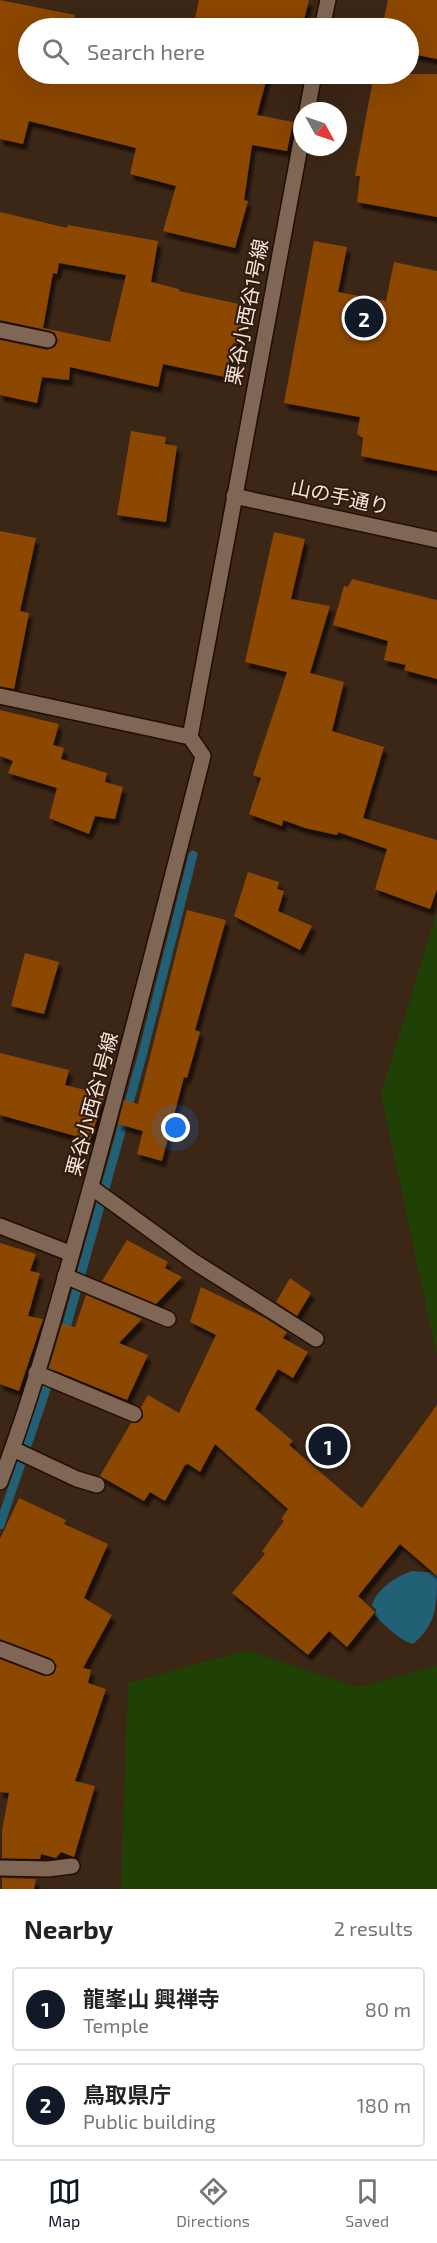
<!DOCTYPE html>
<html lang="en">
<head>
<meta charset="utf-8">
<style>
  :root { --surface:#fff; --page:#f6f6f6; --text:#222; --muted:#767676; --line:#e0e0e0; --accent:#111827 }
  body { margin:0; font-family:"Exo 2","Noto Sans JP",sans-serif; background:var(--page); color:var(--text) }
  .compass { position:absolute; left:293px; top:102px; width:54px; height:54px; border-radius:50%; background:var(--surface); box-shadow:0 6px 24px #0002; rotate:130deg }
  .you { position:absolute; left:176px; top:1128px; width:21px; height:21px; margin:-15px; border:4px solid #fff; border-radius:50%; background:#1a73e8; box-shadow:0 0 0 9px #1a73e833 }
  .badge { display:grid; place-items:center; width:39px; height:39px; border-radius:50%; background:var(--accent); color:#fff; font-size:20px; font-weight:700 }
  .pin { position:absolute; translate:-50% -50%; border:3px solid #fff; box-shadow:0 2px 6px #0006 }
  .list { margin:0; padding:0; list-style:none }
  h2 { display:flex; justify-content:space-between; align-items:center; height:78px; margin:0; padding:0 24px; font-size:26px }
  h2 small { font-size:20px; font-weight:400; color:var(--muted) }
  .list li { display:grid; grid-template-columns:39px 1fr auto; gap:18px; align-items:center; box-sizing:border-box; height:84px; margin:0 12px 12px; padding:0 12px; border:2px solid var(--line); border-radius:6px }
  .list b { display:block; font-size:22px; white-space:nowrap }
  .list p { margin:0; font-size:20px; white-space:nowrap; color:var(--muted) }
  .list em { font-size:20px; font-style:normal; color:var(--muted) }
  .icon { flex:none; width:33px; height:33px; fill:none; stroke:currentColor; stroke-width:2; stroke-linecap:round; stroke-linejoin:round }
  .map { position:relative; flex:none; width:437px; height:1889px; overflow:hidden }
  .search { position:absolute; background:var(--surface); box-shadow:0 6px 24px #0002; left:18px; right:18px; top:18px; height:66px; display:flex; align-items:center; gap:15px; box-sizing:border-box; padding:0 21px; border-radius:33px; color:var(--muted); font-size:22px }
  .sheet { height:270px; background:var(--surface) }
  nav { display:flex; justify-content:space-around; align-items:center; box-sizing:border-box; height:84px; border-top:2px solid var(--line); background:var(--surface); font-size:16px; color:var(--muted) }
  nav a { display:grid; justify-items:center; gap:3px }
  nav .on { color:var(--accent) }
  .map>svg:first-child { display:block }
  .green { fill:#204105 }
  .water { fill:#226075 }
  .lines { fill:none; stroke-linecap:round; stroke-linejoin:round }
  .stream { stroke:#226075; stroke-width:9 }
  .building { fill:#8c4700; fill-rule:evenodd; filter:url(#shadow) }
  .service-casing { stroke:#220e02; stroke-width:18 }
  .minor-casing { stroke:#220e02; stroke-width:18 }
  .service { stroke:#806755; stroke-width:15 }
  .minor { stroke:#806755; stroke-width:15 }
  .labels { text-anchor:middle; stroke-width:4.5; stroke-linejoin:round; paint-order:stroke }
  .street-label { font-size:20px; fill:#f4e5db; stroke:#321c0d }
</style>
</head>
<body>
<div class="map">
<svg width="437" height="1889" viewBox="0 0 437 1889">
  <defs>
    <filter id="shadow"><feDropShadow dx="3.5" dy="6" stdDeviation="1.5" flood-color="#0009"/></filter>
  </defs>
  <rect width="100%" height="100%" fill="#3c2616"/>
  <path class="green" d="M437,912v445l-56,-263z
    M247,1650l111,37 79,-21v223h-316l7,-206z"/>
  <path class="water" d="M413,1571l24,2c0,32 0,51 -24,71 -13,-3 -28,-19 -38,-28l1,-7 -4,-3c3,-16 27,-32 41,-35z"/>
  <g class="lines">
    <path class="stream" d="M64,1335l78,-279 51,-201
      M0,1525l56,-165"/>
  </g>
  <path class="building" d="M0,0l75,15 -3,13h-44v46h240l-11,41 36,7 -6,29 -35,-6 -8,55 4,1 -13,47 -72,-17 13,-45 -46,-12 6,-26 -107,-27 -6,23 -23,-5z
    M199,0h110l-7,28h-16l-31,-6 -1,6h-61z
    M388,0h49v59l-29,-6v-25h-26z
    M374,74h63v143l-80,-15 3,-26h-5z
    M0,212l67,16 1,-3 90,16 -7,41 28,7v2l69,15 -9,38 -6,-1 -8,34 -62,-13 -5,23 -88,-20 -1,13 -27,-3 -5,26 -37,-8v-55l47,10 8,-3 3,-6 -3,-8 -4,-2 -51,-11zM59,263l67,12 -16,67 -67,-14 10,-55 4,1z
    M314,241l33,6 -9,45 48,9 8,-39 43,9v200l-76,-15 2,-18 -6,-4 3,-17 -76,-14z
    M131,431l35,6 -1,7 12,2 -11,76 -49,-7z
    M0,531l36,7 -16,73 9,2 -15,76 -14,-3z
    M274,532l31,7 -14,60 39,7 -20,67 34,9 -12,49 52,16 -21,71 74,22v49l-7,20 -55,-20 12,-40 -49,-17 -1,3 -32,-7 -22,-8 -1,6 -33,-12 12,-36 -8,-3 34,-103 -42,-10z
    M352,579l85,21v79l-33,-9 2,-5 -22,-5 4,-19 -55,-16 11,-39 4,1z
    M0,710l59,14 -6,21 11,3 -3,11 46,14 -2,9 18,5 -8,32 -20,-3 -6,18 -40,-16 8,-30 -49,-15 5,-12 -13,-5z
    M248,872l31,10 -2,7 7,2 -6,20 34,15 -12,24 -66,-34z
    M187,910l39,10 -31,110 5,2 -13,46 -3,-1 -22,84 -25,-7 6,-23 -25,-7 6,-24 14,4z
    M25,953l34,9 -15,52 -33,-8z
    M0,1053l69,17 -4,15 40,10 -15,45 -90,-25z
    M127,1240l41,22 -3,6 17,9 -26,27 -54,-23z
    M0,1243l36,11 -6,17 10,2 -12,43 15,3 -24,72 -19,-7z
    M290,1278l21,15 -14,23 -21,-14z
    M201,1287l64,31 22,14 -4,6 25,14 -15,26 -15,-9 -23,40 38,32 -4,4 73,63 75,-103v171l-37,-32 -42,52 17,16 -28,35 -18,-16 -21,24 -76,-62 33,-39 -3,-3 22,-30 -3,-2 7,-10 -73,-65 -15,28 -12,-8 -3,1 -20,36 -15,-9 -6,9 -44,-25 31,-53 8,-1 4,-4 -2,-11 7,-12 31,18 37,-78 -26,-13z
    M86,1295l56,24 -23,24 29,12 -21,45 -78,-32 13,-44 13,3z
    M19,1498l47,22 -2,4 44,20 -24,54 28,17 -29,53 8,2 -3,13 18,6 -31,92 20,5 -21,71 -13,-5 -5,6 -15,-4 -1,5 -38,-1v-27l7,-38 -9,-1v-133l44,17 10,-2 3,-8 -7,-8 -50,-19v-100z
    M2,1878l34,1 -2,10h-32z"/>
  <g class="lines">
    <defs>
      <path id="service" d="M0,330l48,10
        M91,1187l102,74 123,78
        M65,1276l103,43
        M36,1373l98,41
        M13,1449l64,30 20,6
        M0,1649l47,18
        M0,1868l48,1 24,-3"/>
      <path id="minor" d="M322,28l6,-28
        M307,111l7,-37
        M234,496l203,44
        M0,696l190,41
        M190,737l112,-601
        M0,1226l72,28
        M0,1482c33,-86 57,-176 82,-264 43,-154 82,-308 121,-462l-13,-19"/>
    </defs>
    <use href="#service" class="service-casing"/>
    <use href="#minor" class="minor-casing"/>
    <use href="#service" class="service"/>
    <use href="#minor" class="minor"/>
  </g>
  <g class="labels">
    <g class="street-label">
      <text transform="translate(247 312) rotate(-79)" y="7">栗谷小西谷1号線</text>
      <text transform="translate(340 497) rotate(12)" y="7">山の手通り</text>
      <text transform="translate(92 1104) rotate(-75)" y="7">栗谷小西谷1号線</text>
    </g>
  </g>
</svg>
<svg class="compass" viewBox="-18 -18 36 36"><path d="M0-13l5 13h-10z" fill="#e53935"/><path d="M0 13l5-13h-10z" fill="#767676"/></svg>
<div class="you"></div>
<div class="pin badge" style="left:328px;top:1446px">1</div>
<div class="pin badge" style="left:364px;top:318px">2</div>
<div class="search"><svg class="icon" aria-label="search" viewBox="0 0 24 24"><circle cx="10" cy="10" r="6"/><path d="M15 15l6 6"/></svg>Search here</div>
</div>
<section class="sheet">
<h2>Nearby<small>2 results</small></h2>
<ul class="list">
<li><span class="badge">1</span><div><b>龍峯山 興禅寺</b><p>Temple</p></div><em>80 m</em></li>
<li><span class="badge">2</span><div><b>鳥取県庁</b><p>Public building</p></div><em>180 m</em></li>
</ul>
</section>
<nav>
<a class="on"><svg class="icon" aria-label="map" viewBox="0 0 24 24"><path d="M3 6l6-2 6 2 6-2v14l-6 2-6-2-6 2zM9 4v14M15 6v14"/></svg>Map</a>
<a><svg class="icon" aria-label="directions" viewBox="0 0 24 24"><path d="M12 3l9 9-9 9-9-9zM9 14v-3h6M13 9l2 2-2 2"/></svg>Directions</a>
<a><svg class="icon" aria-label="saved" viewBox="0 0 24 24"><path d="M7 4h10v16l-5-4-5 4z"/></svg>Saved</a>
</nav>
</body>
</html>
